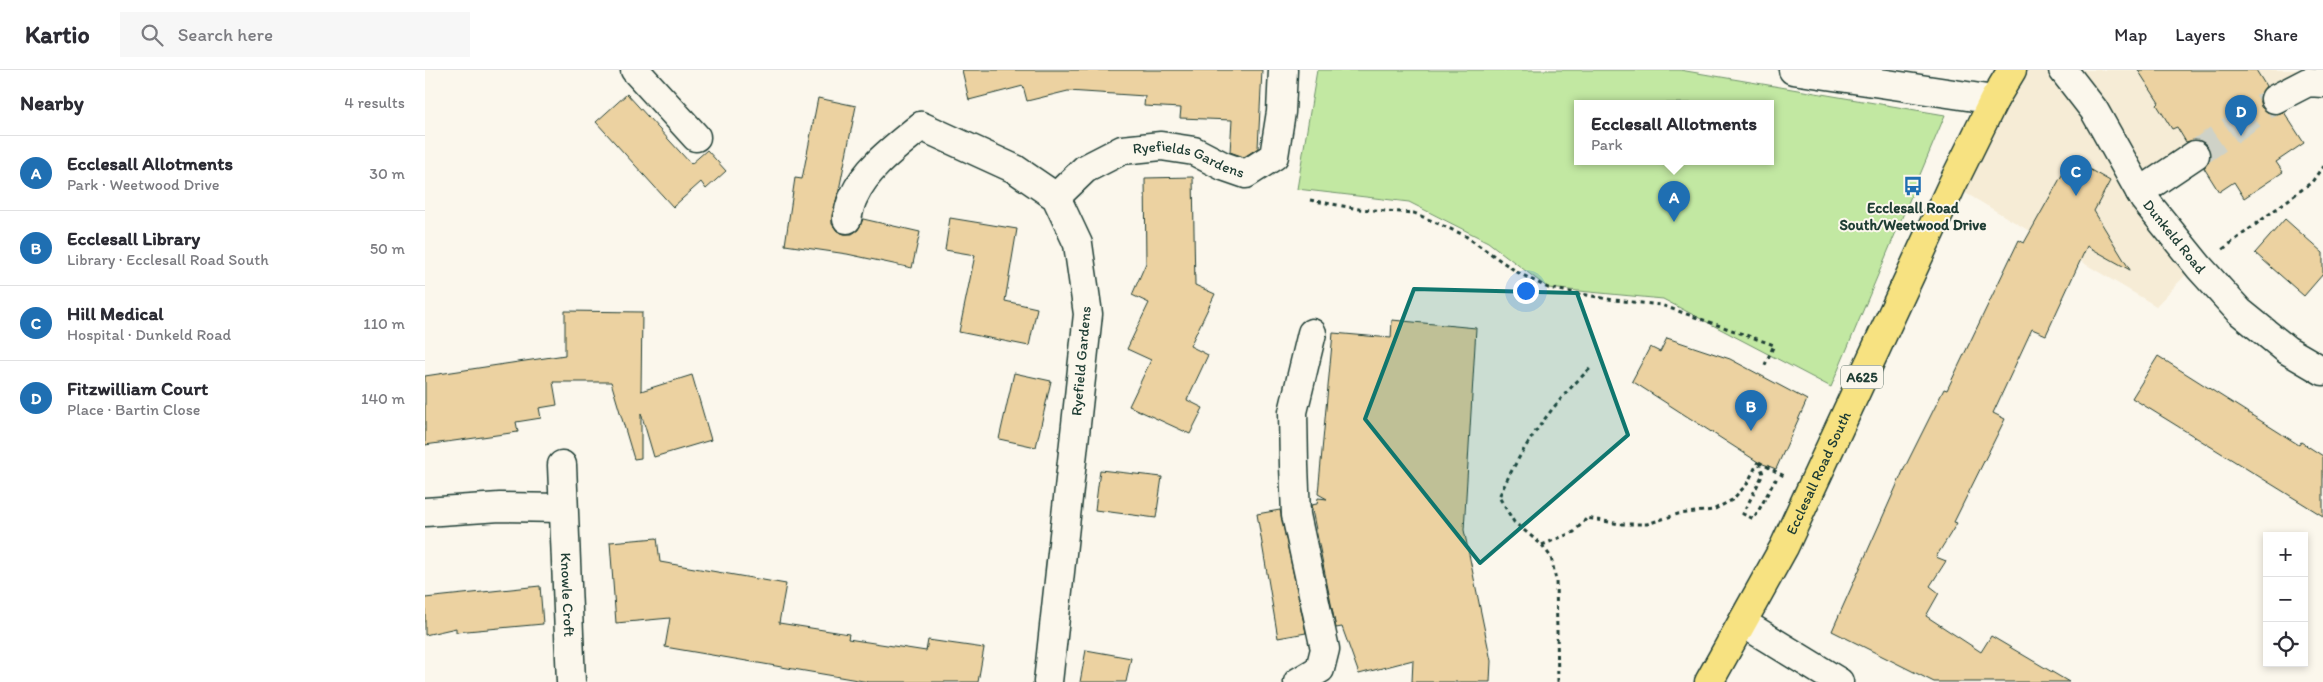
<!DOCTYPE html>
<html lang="en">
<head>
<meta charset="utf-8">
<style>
  :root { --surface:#fff; --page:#f7f7f7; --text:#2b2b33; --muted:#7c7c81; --line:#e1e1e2; --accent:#1f6fb2 }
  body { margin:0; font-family:Itim,sans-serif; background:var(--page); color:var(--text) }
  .controls { position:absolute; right:15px; bottom:15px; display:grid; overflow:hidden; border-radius:0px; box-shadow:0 2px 8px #0003 }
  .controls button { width:45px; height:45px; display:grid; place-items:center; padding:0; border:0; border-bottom:1px solid var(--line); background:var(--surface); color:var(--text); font:25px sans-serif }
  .you { position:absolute; left:1100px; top:220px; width:18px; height:18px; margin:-12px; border:4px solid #fff; border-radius:50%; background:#1a73e8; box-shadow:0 0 0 8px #1a73e833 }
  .badge { display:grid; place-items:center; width:32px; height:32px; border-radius:50%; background:var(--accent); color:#fff; font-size:16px; font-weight:700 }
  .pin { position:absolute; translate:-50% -41px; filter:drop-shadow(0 1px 2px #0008) }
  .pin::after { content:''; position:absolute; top:26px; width:18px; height:15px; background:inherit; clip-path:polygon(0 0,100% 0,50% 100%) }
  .popup { position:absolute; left:1149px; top:30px; width:200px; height:65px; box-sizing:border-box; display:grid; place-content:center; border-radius:0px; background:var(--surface); filter:drop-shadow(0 1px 4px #0005); font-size:16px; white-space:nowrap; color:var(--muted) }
  .popup b { font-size:19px; color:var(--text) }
  .popup::after { content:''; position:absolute; left:50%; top:100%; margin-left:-10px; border:10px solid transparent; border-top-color:var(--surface) }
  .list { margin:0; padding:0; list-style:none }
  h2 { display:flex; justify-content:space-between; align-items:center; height:65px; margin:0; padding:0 20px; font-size:21px }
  h2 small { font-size:16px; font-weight:400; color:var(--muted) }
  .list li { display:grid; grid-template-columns:32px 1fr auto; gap:15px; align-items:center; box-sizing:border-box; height:75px; padding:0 20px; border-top:1px solid var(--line) }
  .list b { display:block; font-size:19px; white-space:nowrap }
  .list p { margin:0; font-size:16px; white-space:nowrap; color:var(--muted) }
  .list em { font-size:16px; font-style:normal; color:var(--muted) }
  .icon { flex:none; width:28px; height:28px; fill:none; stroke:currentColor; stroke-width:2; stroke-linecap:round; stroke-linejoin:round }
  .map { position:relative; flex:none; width:1898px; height:612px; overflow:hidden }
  header { display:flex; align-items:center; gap:30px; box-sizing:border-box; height:70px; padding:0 25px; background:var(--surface); border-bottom:1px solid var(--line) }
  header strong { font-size:24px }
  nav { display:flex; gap:28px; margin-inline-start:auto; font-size:18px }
  .search { width:350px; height:45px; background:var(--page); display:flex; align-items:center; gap:12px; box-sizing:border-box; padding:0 18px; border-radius:0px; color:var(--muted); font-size:19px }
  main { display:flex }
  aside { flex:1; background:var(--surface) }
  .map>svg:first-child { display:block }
  .built { fill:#f6ecd6 }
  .green { fill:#c2e8a2; stroke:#70926b; fill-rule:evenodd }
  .building { fill:#ecd2a1; stroke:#1f3d34 }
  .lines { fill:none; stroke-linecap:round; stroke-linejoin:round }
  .minor-tunnel { stroke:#cfd2c7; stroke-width:28; stroke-dasharray:28 14; stroke-linecap:butt }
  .minor-casing { stroke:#1f3d34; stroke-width:31 }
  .major-casing { stroke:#1f3d34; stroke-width:31 }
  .path { stroke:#1f3d34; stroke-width:3; stroke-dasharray:4 4; stroke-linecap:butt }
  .minor { stroke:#fbf7ec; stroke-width:28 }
  .major { stroke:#f7e281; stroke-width:28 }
  .marked { fill:#0f766e; fill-opacity:0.2; stroke:#0f766e; stroke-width:4; stroke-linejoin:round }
  .labels { text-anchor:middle; stroke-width:4; stroke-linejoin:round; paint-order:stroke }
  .shield { fill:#fbf7ec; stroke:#61756b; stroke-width:1 }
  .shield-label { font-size:14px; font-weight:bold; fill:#1f3d34 }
  .street-label { font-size:15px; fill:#1f3d34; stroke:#fbf7ec }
  .poi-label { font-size:15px; font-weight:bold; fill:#1f3d34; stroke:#fbf7ec }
</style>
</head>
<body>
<header>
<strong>Kartio</strong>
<div class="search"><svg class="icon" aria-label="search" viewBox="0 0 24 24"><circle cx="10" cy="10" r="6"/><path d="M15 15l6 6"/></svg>Search here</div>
<nav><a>Map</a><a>Layers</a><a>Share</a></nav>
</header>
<main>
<aside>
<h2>Nearby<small>4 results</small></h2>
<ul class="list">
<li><span class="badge">A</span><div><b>Ecclesall Allotments</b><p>Park · Weetwood Drive</p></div><em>30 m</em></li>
<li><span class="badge">B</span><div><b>Ecclesall Library</b><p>Library · Ecclesall Road South</p></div><em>50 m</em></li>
<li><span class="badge">C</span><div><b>Hill Medical</b><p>Hospital · Dunkeld Road</p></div><em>110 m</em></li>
<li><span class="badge">D</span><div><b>Fitzwilliam Court</b><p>Place · Bartin Close</p></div><em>140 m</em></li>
</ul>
</aside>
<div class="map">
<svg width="1898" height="612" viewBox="0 0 1898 612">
  <rect width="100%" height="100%" fill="#fbf7ec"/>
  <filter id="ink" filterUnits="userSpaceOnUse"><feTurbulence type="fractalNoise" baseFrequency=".02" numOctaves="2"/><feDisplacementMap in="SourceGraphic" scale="10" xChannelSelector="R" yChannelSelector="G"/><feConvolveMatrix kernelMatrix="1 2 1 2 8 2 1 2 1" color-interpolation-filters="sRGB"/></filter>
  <g filter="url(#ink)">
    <path class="built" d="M1587,0h311v6l-173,126 45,63 -39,41 -204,-121z"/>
    <path class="green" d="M892,0h363l265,45 -114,272 -168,-88 -115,-11 -60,-46 -79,-40 -112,-13zM1153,33h192v58h-192z"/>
    <path class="building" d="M537,0h300l-4,78 -14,9 -14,-5 2,-32 -52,-2 1,-10 -37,-2 1,-10 -77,-5 -41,10 -4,-15 -54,14z
      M1713,0h118l10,16 -4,5 -3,7 2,9 6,5 7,3 10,-3 20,31 -28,19 7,10 -39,26 -10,-16 -15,10 -15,-24 5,-7 2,-7 -3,-7 -7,-6 -8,-1 -7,2 -9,-15 -5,2 -15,-24 2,-2z
      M202,24l64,70 16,-14 19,21 -20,18 -5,-7 -28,25 -77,-85z
      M393,28l38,8 -17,84 -7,25v9l5,7 7,3h8l6,-4 5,-11 57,13 -8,36 -65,-14 -62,-9 10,-67 7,1z
      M1646,89l39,22 -16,30 36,59 -43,-24 -41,89 -14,-6 -39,84 12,6 -51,103 3,1 -21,34 10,4 -16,25 9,7 -13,23 55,36 10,-16 78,46h-135l-102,-51 72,-162 40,-80 3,1 72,-150 5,3z
      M768,107l2,108 20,9 -25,52 18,9 -21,45 16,8 -13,26 -61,-28 22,-46 -24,-11 22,-46 -17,-8 14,-32 -1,-85z
      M525,148l67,11 -12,72 32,7 -8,38 -70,-14 16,-77 -30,-5z
      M1860,149l38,34v21l-19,22 -49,-43z
      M140,241l77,1 -1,79 51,-16 19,65 -57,17 -13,-44v45l-7,1 -23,-77h-58l4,23 -18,3 2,10 -25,4 2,10 -93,13v-69l140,-21z
      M967,250l84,8 -12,202 27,131 -1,21h-78l1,-22 -54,14 -17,-47 -6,1 -25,-123 6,-1 1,-6 9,1 -9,-5 15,-161 58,5z
      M1242,268l63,21 77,41 -31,69 -18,-7 -126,-81 18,-34 10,5z
      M1733,286l141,89 2,-3 22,14v60l-191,-118z
      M589,303l37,8 -15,66 -37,-8z
      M675,400l62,7 -6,41 -61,-8z
      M855,440l26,123 -28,5 -21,-124z
      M232,468l3,24 126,22 -7,39 70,11 -1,5 78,12 2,-11 56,8 -6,34h-109l-204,-35 5,-29 -54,5 -6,-81z
      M115,516l3,38 -87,8v-4l-31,7v-37z
      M661,580l45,8 -5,24h-46z"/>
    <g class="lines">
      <path class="minor-tunnel" d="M1770,85l80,-56"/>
      <defs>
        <g id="minor">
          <path d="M210,0l61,67"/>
          <path d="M1368,0l201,30"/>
          <path id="s1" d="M1638,0l31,40 50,89 55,68 40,44 48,39 36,21"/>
          <path d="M1850,29l33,-17 15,1"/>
          <path d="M1715,122l55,-37"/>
          <path id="s2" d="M631,127l29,-28 37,-19 39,-4 33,5 29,15 23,8 28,-18 7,-44 2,-42"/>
          <path d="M422,149c2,-8 3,-16 7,-23 13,-29 43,-50 67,-70l94,43 41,28 22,47 10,70 -40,368"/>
          <path id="s3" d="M137,395l9,217"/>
          <path d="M0,442l75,-5 62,1"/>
          <path d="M1318,553l96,59"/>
          <path d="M873,612l22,-13 5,-20 -29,-134 -2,-50 -1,-53 19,-79"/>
        </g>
        <g id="major">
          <path id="s4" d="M1284,612l75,-135 168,-362 42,-85 18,-30"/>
        </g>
      </defs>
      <use href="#minor" class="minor-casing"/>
      <use href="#major" class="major-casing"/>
      <path class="path" d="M885,130l49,9 55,4 50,22 53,37 31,16 66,12 47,5 113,40 -10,22
        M1798,179l89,-67 11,-16
        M1334,392l4,12 -20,40 11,5 21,-39 5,2
        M1334,392l25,14
        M1117,475l32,-13 13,-14 33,6h27l31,-10 35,-4 19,-10 15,-16 11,-22
        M1133,612l-2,-102 -5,-23 -9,-12 -28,-23 -15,-25c21,-48 54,-95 93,-130"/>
      <use href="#minor" class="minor"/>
      <use href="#major" class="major"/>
    </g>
  </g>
  <path class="marked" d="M989,219l163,4 51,142 -148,128 -115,-144z"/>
  <defs>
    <symbol id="bus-bare" viewBox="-9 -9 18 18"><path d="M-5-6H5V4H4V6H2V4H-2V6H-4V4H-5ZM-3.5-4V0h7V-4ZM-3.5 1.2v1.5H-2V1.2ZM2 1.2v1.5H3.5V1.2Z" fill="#1f6fb2" stroke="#fbf7ec" stroke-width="2.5" paint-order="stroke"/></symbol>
  </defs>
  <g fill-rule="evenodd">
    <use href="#bus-bare" x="1474" y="102" width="28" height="28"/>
  </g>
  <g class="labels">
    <rect class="shield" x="1416" y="295.5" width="42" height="23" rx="4"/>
    <g class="shield-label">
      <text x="1437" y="312">A625</text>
    </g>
    <g class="street-label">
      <text dy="5" stroke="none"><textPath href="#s2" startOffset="151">Ryefields Gardens</textPath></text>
      <text dy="5" stroke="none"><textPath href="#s1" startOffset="201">Dunkeld Road</textPath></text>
      <text transform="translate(656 291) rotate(-85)" y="5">Ryefield Gardens</text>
      <text dy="5" stroke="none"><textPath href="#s4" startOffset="236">Ecclesall Road South</textPath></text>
      <text dy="5" stroke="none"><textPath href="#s3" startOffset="130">Knowle Croft</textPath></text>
    </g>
    <g class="poi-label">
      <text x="1488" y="143">Ecclesall Road<tspan x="1488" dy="17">South/Weetwood Drive</tspan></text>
    </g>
  </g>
</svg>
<div class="controls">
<button>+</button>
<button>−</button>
<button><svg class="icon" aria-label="locate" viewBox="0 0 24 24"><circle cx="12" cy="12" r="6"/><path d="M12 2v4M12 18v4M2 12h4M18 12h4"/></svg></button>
</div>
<div class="you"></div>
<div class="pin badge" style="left:1249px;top:152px">A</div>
<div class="popup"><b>Ecclesall Allotments</b>Park</div>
<div class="pin badge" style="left:1326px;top:361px">B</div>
<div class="pin badge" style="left:1651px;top:126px">C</div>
<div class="pin badge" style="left:1816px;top:66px">D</div>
</div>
</main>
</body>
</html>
